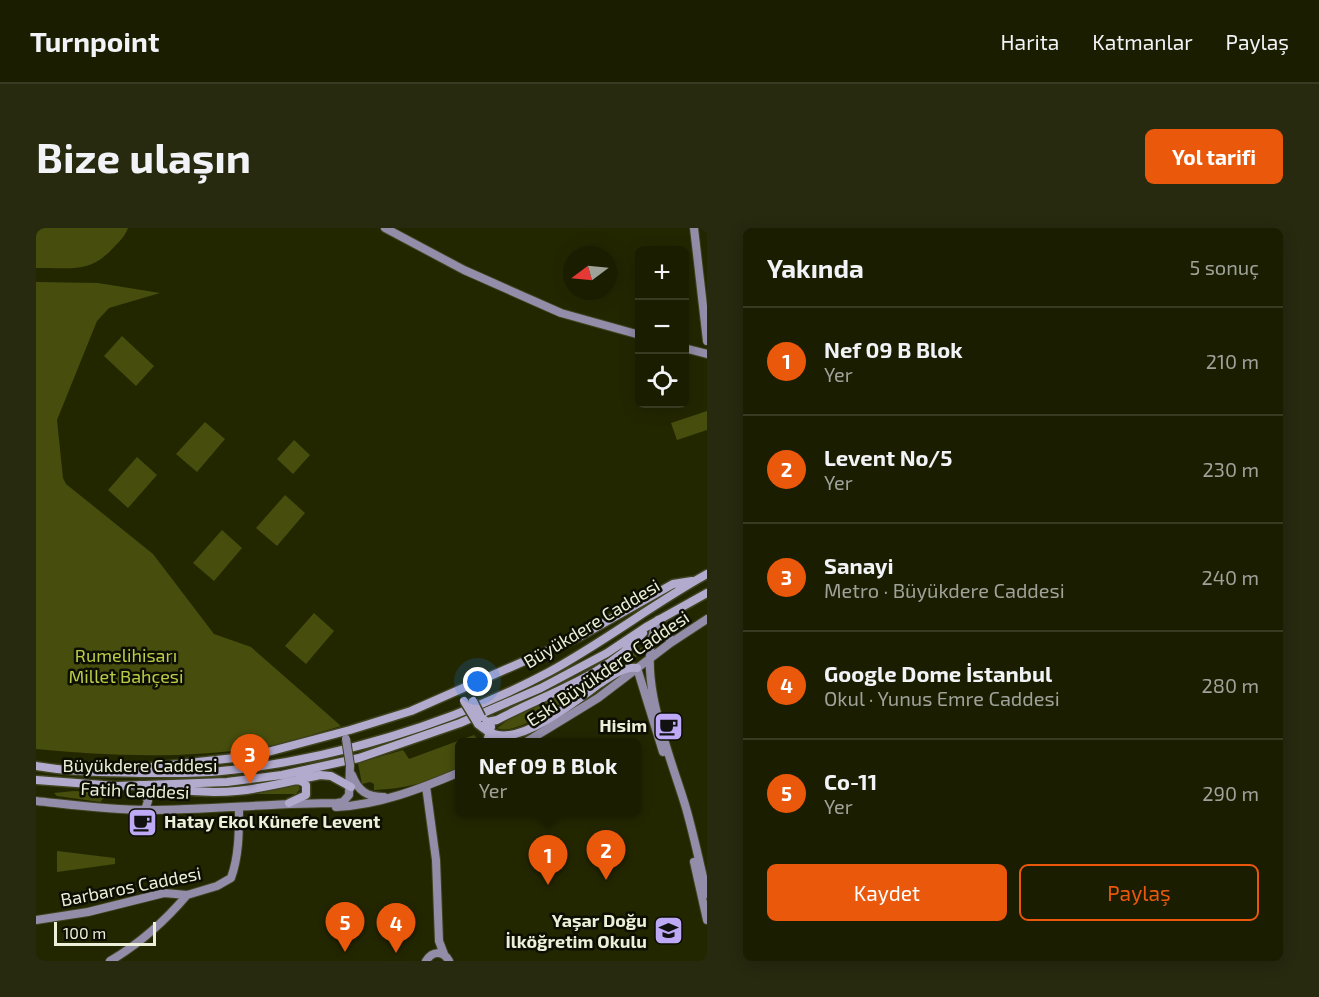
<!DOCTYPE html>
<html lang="tr">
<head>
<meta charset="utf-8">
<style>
  :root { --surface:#1a1d00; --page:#272a0f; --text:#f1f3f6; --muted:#9fa299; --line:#383b22; --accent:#ea580c }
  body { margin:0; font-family:"Exo 2",sans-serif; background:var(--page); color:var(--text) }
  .controls { position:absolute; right:18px; top:18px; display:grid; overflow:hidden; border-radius:9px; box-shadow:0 3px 15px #0003 }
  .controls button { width:54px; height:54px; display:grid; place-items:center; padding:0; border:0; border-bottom:2px solid var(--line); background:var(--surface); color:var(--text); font:30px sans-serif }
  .compass { position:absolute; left:527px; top:18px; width:54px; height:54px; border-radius:50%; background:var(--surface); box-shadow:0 3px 15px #0003; rotate:254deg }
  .scale { position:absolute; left:18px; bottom:15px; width:102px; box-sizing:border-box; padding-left:6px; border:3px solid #ecf0d9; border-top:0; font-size:16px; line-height:21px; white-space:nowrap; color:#ecf0d9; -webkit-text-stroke:4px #0d0f02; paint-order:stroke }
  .you { position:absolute; left:442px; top:454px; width:21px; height:21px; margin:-15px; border:4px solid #fff; border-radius:50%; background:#1a73e8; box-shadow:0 0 0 9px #1a73e833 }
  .badge { display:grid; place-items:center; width:39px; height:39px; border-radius:50%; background:var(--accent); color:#fff; font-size:20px; font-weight:700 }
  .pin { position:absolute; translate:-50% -50px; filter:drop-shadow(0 2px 3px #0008) }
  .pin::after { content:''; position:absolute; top:32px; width:21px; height:18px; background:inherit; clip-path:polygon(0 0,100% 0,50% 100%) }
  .popup { position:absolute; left:419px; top:510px; width:186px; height:78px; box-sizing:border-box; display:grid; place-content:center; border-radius:9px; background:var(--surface); filter:drop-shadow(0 2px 4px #0005); font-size:20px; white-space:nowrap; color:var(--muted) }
  .popup b { font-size:22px; color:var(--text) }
  .popup::after { content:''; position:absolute; left:50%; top:100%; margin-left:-12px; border:12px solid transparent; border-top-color:var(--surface) }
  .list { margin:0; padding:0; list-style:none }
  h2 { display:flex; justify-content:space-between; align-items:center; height:78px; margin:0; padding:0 24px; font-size:26px }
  h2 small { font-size:20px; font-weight:400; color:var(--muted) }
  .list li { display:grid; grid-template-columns:39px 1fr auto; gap:18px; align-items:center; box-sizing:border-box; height:108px; padding:0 24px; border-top:2px solid var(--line) }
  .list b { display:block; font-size:22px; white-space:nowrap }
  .list p { margin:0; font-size:20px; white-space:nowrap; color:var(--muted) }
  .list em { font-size:20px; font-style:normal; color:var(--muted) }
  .actions { display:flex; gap:12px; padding:18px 24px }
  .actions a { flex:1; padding:14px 0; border:2px solid var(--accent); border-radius:9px; text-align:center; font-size:21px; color:var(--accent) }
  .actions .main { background:var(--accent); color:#fff }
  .icon { flex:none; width:33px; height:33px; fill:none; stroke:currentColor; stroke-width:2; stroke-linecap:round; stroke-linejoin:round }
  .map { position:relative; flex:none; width:671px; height:733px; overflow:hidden; border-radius:9px }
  header { display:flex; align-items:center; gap:36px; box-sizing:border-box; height:84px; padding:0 30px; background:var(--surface); border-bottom:2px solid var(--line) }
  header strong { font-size:28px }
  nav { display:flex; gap:33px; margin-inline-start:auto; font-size:21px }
  .intro { display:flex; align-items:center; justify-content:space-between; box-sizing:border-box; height:144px; padding:0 36px }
  h1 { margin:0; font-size:42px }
  .button { padding:15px 27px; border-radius:9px; background:var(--accent); color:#fff; font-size:21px; font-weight:700 }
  main { display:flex; gap:36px; padding:0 36px }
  aside { flex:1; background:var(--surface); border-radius:9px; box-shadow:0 3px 15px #0003 }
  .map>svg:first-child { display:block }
  .green { fill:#474d0d }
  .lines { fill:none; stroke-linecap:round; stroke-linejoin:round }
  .secondary-casing { stroke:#3f431e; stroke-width:10 }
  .primary-casing { stroke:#3f431e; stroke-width:11 }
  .secondary { stroke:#948da9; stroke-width:8 }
  .primary { stroke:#b3abce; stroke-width:8 }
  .secondary-bridge-casing { stroke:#3f431e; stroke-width:10; stroke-linecap:butt }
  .primary-bridge-casing { stroke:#3f431e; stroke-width:11; stroke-linecap:butt }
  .secondary-bridge { stroke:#948da9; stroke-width:8 }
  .primary-bridge { stroke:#b3abce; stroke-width:8 }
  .labels { text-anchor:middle; stroke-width:5; stroke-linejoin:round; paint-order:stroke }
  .street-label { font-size:18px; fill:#ecf0d9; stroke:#0d0f02 }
  .park-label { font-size:18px; fill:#bdcc46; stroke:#0d0f02 }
  .poi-label { font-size:18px; font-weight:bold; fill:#ecf0d9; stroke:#0d0f02; text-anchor:end }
</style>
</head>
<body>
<header>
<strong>Turnpoint</strong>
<nav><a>Harita</a><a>Katmanlar</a><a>Paylaş</a></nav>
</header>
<div class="intro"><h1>Bize ulaşın</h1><a class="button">Yol tarifi</a></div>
<main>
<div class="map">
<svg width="671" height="733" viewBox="0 0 671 733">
  <rect width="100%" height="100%" fill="#232700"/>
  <path class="green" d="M0,0h92c-3,8 -8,13 -14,19 -25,28 -44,20 -78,21z
    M0,54l62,1 62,10 -51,15 -12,13 -40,99 6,58 3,6 87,70 61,80 37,13 90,79c-22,6 -44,15 -67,19 -78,14 -159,12 -238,4z
    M86,108l32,30 -18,20 -32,-30z
    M671,183v19l-30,10 -6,-17z
    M169,194l20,17 -28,33 -21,-18z
    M258,212l16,15 -17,19 -16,-15z
    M101,229l20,18 -29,33 -20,-18z
    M249,267l20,18 -28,33 -21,-18z
    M186,302l20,18 -28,33 -21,-18z
    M278,385l20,18 -28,33 -21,-18z
    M608,418l-3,8c-16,9 -33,18 -49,28 -18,12 -75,56 -95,46l11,-8 73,-36z
    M438,507l6,7h-20l-1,27c-26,13 -56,20 -85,21v-6l-4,-2 -8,2 -4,-21 45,-13 6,9z
    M262,556l2,5 -4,5h-45z
    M38,563l35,2 -9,9 -43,-6 -3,-3z
    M21,623l58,7v6l-58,8z"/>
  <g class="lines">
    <defs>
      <path id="secondary" d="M349,0l79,42 97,43 79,22
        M658,0l13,113
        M648,120l23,6
        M622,392c-25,51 13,137 28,188 8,28 14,57 21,86
        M622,392l14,22
        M601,440l26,84
        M490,514l72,-44 71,-54 38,-25
        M316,547c6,16 15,22 32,22
        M104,557l8,16 -3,9
        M390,558l10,74 3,81 5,13
        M0,573c37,4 74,9 111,9 63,0 126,-7 190,-7l6,-1 6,-7 1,-30
        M300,579c43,-2 84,-18 124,-35
        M658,634l13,58
        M0,692l52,-8 76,-19 23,2 30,-9 14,-8c8,-22 8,-46 8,-69
        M74,733c29,-17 55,-40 77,-66
        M390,733c6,-10 17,-11 23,0"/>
      <path id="primary" d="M445,489l6,5 10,-2c48,-26 110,-44 146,-87
        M442,496c6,5 12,10 20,11 29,5 78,-34 101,-51 11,-7 25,-18 38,-16
        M451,514l4,-15
        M0,538c34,6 69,6 104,7 27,0 54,1 81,-2 109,-10 232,-48 328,-99 55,-30 104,-68 158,-98
        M97,541l120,-13 97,-26 61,-19 168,-74 94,-53 19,-3
        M0,552l81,6 110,-4 55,-7 77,-17 101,-35 81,-35 66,-35 39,-26 61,-34
        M140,561c55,9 92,-3 144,-14l11,1 20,11
        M253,575l17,-8v-10l-3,-3 -5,-2"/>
    </defs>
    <use href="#secondary" class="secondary-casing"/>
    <use href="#primary" class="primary-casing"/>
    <use href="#secondary" class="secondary"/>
    <use href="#primary" class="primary"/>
    <defs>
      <path id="secondary-bridge" d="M310,511l4,26"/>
      <path id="primary-bridge" d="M428,473l14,23
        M437,473l8,16"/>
    </defs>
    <use href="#secondary-bridge" class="secondary-bridge-casing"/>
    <use href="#primary-bridge" class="primary-bridge-casing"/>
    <use href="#secondary-bridge" class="secondary-bridge"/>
    <use href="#primary-bridge" class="primary-bridge"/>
  </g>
  <defs>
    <symbol id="cafe-square" viewBox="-11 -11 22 22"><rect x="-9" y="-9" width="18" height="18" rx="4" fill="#bda9f5" stroke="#0d0f02"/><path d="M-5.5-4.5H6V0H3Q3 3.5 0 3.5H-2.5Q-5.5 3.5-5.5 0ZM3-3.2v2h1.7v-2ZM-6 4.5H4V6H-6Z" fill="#111"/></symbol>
    <symbol id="school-square" viewBox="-11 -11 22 22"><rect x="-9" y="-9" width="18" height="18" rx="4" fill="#bda9f5" stroke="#0d0f02"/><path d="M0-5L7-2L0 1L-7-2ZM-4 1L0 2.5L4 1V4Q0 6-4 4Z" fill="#111"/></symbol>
  </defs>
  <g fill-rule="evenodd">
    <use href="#cafe-square" x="616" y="482" width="33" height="33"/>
    <use href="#cafe-square" x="90" y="578" width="33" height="33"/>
    <use href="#school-square" x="616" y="686" width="33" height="33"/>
  </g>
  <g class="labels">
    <g class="street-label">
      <text transform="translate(556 396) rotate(-31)" y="6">Büyükdere Caddesi</text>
      <text transform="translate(572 441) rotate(-34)" y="6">Eski Büyükdere Caddesi</text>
      <text x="104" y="544">Büyükdere Caddesi</text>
      <text transform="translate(99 563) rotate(2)" y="6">Fatih Caddesi</text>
      <text transform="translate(95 659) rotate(-11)" y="6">Barbaros Caddesi</text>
    </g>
    <g class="park-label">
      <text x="90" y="434">Rumelihisarı<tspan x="90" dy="21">Millet Bahçesi</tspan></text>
    </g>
    <g class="poi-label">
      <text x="611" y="504">Hisim</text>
      <text x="128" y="600" text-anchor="start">Hatay Ekol Künefe Levent</text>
      <text x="611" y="699">Yaşar Doğu<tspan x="611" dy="21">İlköğretim Okulu</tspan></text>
    </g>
  </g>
</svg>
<div class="controls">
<button>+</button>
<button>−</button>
<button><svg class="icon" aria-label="locate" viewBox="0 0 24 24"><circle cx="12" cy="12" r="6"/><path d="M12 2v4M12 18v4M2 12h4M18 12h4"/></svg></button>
</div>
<svg class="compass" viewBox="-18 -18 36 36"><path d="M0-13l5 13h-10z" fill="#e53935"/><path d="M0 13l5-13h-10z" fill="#9fa299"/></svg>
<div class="scale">100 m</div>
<div class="you"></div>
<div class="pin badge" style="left:512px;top:657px">1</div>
<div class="popup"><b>Nef 09 B Blok</b>Yer</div>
<div class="pin badge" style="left:570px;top:652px">2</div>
<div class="pin badge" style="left:214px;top:556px">3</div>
<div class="pin badge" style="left:360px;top:725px">4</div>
<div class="pin badge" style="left:309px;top:724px">5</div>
</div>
<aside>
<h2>Yakında<small>5 sonuç</small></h2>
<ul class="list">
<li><span class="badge">1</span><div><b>Nef 09 B Blok</b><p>Yer</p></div><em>210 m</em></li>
<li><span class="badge">2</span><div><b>Levent No/5</b><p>Yer</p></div><em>230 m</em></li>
<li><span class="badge">3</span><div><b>Sanayi</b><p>Metro · Büyükdere Caddesi</p></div><em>240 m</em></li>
<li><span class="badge">4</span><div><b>Google Dome İstanbul</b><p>Okul · Yunus Emre Caddesi</p></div><em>280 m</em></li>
<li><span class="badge">5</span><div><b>Co-11</b><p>Yer</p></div><em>290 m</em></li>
</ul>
<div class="actions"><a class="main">Kaydet</a><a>Paylaş</a></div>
</aside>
</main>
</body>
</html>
